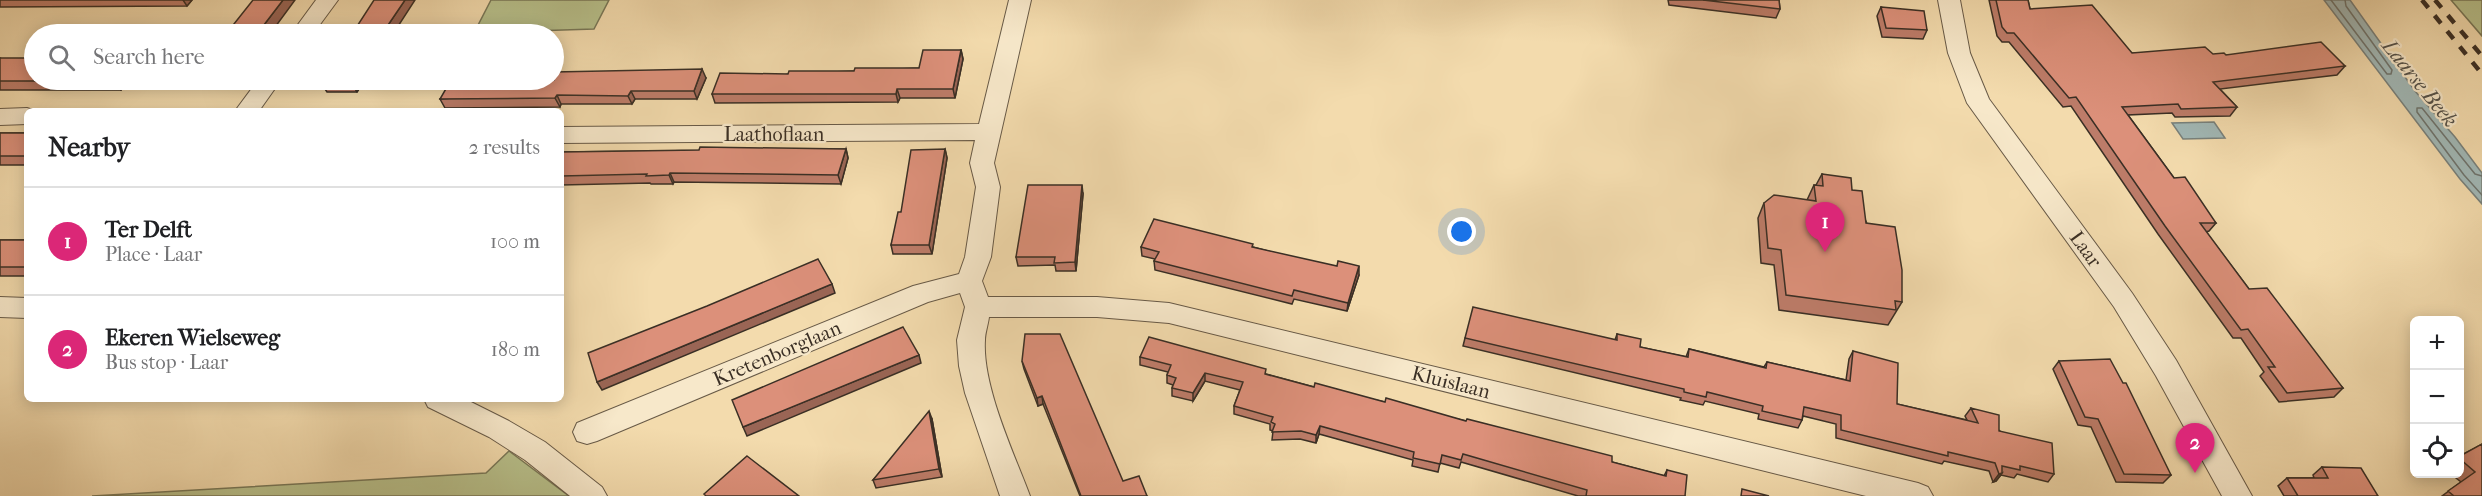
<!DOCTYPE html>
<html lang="en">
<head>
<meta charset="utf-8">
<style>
  :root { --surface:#fff; --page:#f2f2f2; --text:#202124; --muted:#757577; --line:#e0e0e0; --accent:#db2777 }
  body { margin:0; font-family:"IM FELL French Canon",serif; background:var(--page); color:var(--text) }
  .controls { position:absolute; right:18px; bottom:18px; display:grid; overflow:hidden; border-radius:9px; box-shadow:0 3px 15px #0003 }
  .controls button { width:54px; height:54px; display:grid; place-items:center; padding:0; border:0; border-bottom:2px solid var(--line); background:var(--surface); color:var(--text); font:30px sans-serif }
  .you { position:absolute; left:1462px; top:232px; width:21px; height:21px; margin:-15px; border:4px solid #fff; border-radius:50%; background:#1a73e8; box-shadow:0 0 0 9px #1a73e833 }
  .badge { display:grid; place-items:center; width:39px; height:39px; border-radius:50%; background:var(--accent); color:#fff; font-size:20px; font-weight:700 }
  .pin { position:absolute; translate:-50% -50px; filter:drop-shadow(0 2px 3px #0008) }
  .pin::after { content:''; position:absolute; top:32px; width:21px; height:18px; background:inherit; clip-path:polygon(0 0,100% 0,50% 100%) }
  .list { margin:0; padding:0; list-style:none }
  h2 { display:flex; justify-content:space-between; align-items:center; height:78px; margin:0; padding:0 24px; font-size:26px }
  h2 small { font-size:20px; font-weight:400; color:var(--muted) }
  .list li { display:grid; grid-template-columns:39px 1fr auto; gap:18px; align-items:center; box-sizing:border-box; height:108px; padding:0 24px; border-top:2px solid var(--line) }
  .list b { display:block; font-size:22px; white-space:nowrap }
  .list p { margin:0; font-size:20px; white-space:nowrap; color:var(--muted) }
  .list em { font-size:20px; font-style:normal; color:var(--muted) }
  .icon { flex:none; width:33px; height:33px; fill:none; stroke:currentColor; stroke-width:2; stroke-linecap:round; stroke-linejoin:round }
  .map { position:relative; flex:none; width:2482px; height:496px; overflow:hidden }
  .search { position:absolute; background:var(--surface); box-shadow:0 3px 15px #0003; left:24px; top:24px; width:540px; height:66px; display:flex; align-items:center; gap:15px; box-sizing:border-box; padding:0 21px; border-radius:33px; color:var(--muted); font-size:22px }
  .panel { position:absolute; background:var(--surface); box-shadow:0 3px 15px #0003; left:24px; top:108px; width:540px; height:294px; border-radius:9px }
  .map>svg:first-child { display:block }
  .green { fill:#b8c18c; stroke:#797858; stroke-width:1.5 }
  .water { fill:#a1b8b6; stroke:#78817c; stroke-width:1.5 }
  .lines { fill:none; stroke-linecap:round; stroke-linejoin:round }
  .shore { stroke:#6e746e; stroke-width:1.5 }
  .minor-casing { stroke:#685a47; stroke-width:2 }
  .minor { fill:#f7e8ca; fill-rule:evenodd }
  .rail { stroke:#3a2f25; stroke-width:4.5; stroke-dasharray:10 10; stroke-linecap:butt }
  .wall { fill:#bd7c69; stroke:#3a2f25; stroke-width:1.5 }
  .shaded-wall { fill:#9a6555; stroke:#3a2f25; stroke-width:1.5 }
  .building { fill:#dc907a; stroke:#3a2f25; stroke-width:1.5 }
  .labels { text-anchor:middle; stroke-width:4.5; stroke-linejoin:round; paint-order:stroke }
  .street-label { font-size:20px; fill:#3a2f25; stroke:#f7e8ca }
  .water-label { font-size:21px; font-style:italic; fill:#545149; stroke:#f7e8ca }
</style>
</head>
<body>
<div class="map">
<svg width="2482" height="496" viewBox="0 0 2482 496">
  <rect width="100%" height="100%" fill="#f3dbad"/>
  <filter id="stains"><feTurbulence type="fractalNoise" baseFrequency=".00333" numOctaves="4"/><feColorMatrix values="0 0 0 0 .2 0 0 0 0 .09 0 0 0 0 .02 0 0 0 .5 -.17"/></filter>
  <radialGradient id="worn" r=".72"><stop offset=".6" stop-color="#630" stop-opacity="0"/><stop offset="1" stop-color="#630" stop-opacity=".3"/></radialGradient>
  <path class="green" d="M491,0h118l-15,29 -120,4z
    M2452,0h30v36l-31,-36z
    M509,451l60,45h-477l394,-23z"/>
  <path class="water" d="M2324,0h26l65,91 40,46 27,36v31l-22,-25z
    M2214,122l11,16 -42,1 -11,-16z"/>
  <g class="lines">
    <path class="shore" d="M2331,0l56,74h4l1,-4 -46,-64 -1,-6
      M2482,176l-7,-2 -53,-66h-5v4l47,63 18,20"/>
    <defs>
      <path id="minor" d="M316,0h22l-25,34h-22z
        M1009,0h22l-37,163 6,24 -9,70 -9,24 6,16h109l72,6 749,180 10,4 5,9h-67l-697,-173 -72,-6h-108c-1,8 -4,16 -4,23 -3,46 29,113 45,156h-30l-35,-103 -6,-27 -2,-26 8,-33 -5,-14 -32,9 -331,139 -10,3 -10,-3 -4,-9 4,-9 336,-137 46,-12 6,-17 11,-70 -6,-24 5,-23 -414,3v-16l418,-3z
        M1938,0h22l10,53 19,46 143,194 44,67 76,136h-30l-66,-120 -42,-69 -147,-204 -19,-50z
        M258,80h23l-22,31h-24z
        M27,108l9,3h-9v13l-27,1v-16z
        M0,297l27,1v20l-27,-1z
        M424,399h41l44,22 36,21 57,45 5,9h-37l-45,-36 -36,-23 -61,-30z"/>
    </defs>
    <use href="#minor" class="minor-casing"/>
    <use href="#minor" class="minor"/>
    <path class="rail" d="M2422,0l60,74
      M2435,0l47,56"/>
  </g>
  <path class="wall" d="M0,0h192l-5,6 -187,1z
    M1668,0h111l1,9 -4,9 -107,-13z
    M1989,0h39l2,9 102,44 94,2 119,11 -8,9 -117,14 17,18 -7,9 -55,1 -3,-4 -44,2 46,63 42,45 -7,8 -3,1 43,57 94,99 -9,9 -55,5 -19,-26 4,-4 -23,-34h-8l-75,-104 -87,-128 -8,1 -54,-65h-7l-5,-6z
    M1881,7l46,23 -4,9 -41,-2 -5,-21z
    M961,50l2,9 -8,39h-55l-2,4 -183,1 -3,-9 76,-20 131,-6z
    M0,58l34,22h95l-8,10h-121z
    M706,78l-9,21h-62l-3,5h-71l-1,3 -115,1 -5,-9z
    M196,80h40l-4,6h-32z
    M323,80h42l-8,12h-30l-6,-9z
    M0,133h27v32h-27z
    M846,149l2,9 -7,26 -167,-2 -1,2h-22l-1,-1 -89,2v-33z
    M945,149l2,9 -15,96h-39l-2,-9 10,-33z
    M1822,174l30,16 50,112 -14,23 -109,-15 -5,-45 -13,-2 -3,-45 6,-15 43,-3 7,-15h2z
    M1083,194l-7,77h-20l-1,-6 -37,1 -2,-9z
    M0,240h27v36h-27z
    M1141,247h112l106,28 -12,36 -53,-12 -2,5 -137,-34 -1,-9 1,-2 -13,-3z
    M1617,334l23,13 46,10 3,-8 75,18 3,-5 79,18 3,-21 4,-8 44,53 70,16 -2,-4 6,-8 83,66 -6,8 -31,-8 -3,4 -13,-3 -5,6 -3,1 -4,-11 -45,-10 -2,3 -106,-26v-14l-33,-8 -1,4 -4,8 -40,-9 1,-5 -54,-13 -2,4 -23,-5 1,-2 -218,-52 2,-8 150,2z
    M1140,357l126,17 48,13 71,15 81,19 146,41 52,14 3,-6 18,26h-107l-117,-34 -2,6 -19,-5 -2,9 -26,-6 1,-6 -94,-26 -3,9 -16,-4 -28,1 1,-9 -3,-1v-6l-36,-10v-8l6,-16 -35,-9 -12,20 -21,-5v-8l1,-3 -6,-2v-8l1,-3 -28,-7z
    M1022,361l101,120 24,15h-67l-37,-92 -5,2 -14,-37z
    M2059,361l112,114 -8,8 -47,-1 -25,-55 -13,-2 -25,-56z
    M932,419l10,58 -66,11 -3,-8z
    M2482,444v52h-40l19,-14 -10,-8h9v-18z
    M2322,467l56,29h-94l-6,-10 9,-8h27l-1,-3z"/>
  <path class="shaded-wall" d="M183,0h9l-5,6z
    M283,0h12l-25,34h-13z
    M405,0h10l-22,34h-11z
    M961,50l2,9 -8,39 -2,-9z
    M702,69l4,9 -9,21 -3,-8z
    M114,80h15l-8,10 -8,-9z
    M227,80h9l-4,6z
    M353,80h12l-8,12 -6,-9z
    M897,89l3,9 -2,4 -2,-8z
    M631,91l4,8 -3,5 -4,-8z
    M557,95l4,9 -1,3 -5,-9z
    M846,149l2,9 -7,26 -3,-9z
    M945,149l2,9 -15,96 -3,-9z
    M670,173l4,9 -1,2 -4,-9z
    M1082,185l1,9 -7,77 -1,-9z
    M1359,266v9l-12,36 1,-8z
    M832,284l3,9 -233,97 -5,-8z
    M919,355l2,8 -174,73 -4,-9z
    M1205,373v8l-12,20v-8z
    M1042,396l1,8 -5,2 -1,-8z
    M929,411l3,8 10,58 -3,-8z
    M1320,426l-1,8 -3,9v-8z
    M2002,473l-6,8 -3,1 6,-8z"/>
  <path class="building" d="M253,0h30l-26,34h-31z
    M374,0h31l-23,34h-30z
    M1703,0h76l1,9z
    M1996,0h32l2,9 62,-4 40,48 73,-6 8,7 11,-1 2,2 95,-13 24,24 -132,16 24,25 -56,2 -3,-5 -56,3 52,71 11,-1 31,46h-16l49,66 18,-1 76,100 -56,5 -19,-26h7l-27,-38 -7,1 -76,-104 -89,-129 -7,1 -55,-65h-7l-5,-6z
    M1881,7l43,4 3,19 -41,-2z
    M923,50h38l-8,39h-56l-1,5h-184l8,-21 68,1 1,-3h65l1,-3h64z
    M0,58h34v22h80l-1,1h-113z
    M702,69l-8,22h-63l-3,5 -71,-1 -2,3 -115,1 11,-19h103v-8z
    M323,80h30l-2,3h-30z
    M0,133h27v23h-27z
    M700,147l146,2 -8,26 -168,-2 -1,2 -23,1 1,-2 -86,2v-24l138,-2z
    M945,149l-16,96h-38l7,-33h3l10,-62z
    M1822,174l29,4 1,12 10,1 4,32 29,4 7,43v32l-7,-1 1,9 -110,-15 -5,-45 -13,-2 -4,-45 10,-8 42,6 -2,-16 9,1z
    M1028,185h54l-7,77 -21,1 1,-6h-39z
    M1154,219l99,25 -1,3 85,19 1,-5 21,5 -11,37 -54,-13 -2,6 -138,-35 5,-9 -18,-5z
    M0,240h27v27h-27z
    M818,259l14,25 -235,98 -9,-29 119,-47z
    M1473,307l144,33v-6l24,5 -1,8 48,10 1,-8 77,19 1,-6 83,19 3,-30 45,12 -1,41 81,19 -7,-15 28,7v16l53,12 2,31 -34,-8v4l-18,-4v7l-3,1 -4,-11 -47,-11v4l-107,-26v-15l-37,-8 -2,13 -40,-9 1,-5 -56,-14 -1,5 -22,-5v-3l-219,-51z
    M903,327l16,28 -176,72 -11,-27z
    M1025,334h35l63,147 16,-5 8,20h-66l-39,-100 -5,2 -15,-37z
    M1149,337l117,32 -1,5 49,13 1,-4 70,19 1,-4 80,23 1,-2 145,37v6l54,14 1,-6 20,5 -2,21h-99l1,-6 -124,-36 -2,6 -19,-5 -2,9 -27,-6 1,-6 -94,-26 -4,9 -15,-4 -29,1 3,-8 -4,-2 2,-5 -39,-11 9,-24 -38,-9 -12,20 -21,-5 4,-10 -9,-3 4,-10 -31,-8z
    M2110,359l13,24h3l45,92 -47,-1 -26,-55 -13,-2 -26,-56z
    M929,411l10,58 -66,11z
    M2482,444v52h-28l-6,-5 27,-19 -15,-13v-3z
    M747,456l52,40h-93l-2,-2z
    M2322,467l39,1 17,28h-80l-11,-18h41z
    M1742,489l27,7h-28z"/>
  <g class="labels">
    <g class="street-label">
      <text x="774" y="141">Laathoflaan</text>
      <text transform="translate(2086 249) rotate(54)" y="7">Laar</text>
      <text transform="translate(777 353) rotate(-23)" y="7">Kretenborglaan</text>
      <text transform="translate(1451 382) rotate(14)" y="7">Kluislaan</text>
    </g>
    <g class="water-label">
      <text transform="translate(2420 83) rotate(51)" y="7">Laarse Beek</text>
    </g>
  </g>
  <rect width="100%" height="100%" filter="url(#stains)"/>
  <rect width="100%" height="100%" fill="url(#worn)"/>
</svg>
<div class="controls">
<button>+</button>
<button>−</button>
<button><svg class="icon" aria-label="locate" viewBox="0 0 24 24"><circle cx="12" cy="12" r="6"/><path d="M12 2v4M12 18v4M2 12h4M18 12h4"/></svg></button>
</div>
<div class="you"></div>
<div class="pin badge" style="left:1825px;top:252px">1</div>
<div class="pin badge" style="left:2195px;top:473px">2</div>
<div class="search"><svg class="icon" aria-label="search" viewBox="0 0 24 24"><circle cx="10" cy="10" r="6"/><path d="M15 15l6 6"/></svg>Search here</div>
<section class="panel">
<h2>Nearby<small>2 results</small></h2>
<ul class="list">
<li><span class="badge">1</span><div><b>Ter Delft</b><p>Place · Laar</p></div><em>100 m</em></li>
<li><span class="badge">2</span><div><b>Ekeren Wielseweg</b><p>Bus stop · Laar</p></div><em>180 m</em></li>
</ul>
</section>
</div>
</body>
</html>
